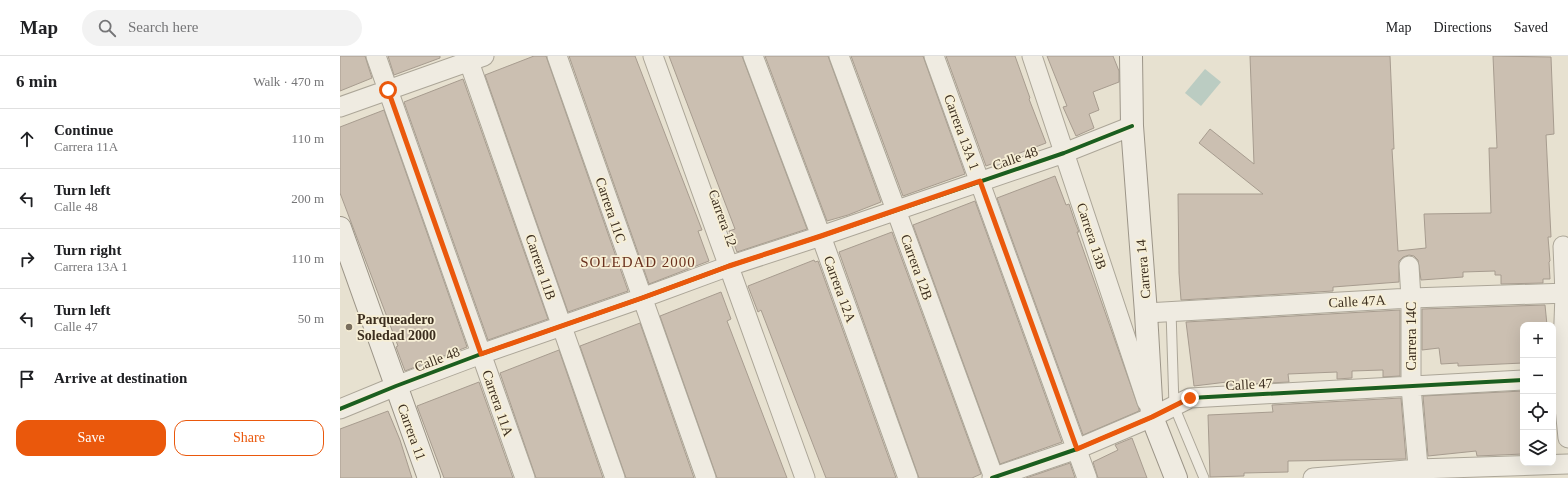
<!DOCTYPE html>
<html lang="en">
<head>
<meta charset="utf-8">
<style>
  :root { --surface:#fff; --page:#f2f2f2; --text:#202124; --muted:#757577; --line:#e0e0e0; --accent:#ea580c }
  body { margin:0; font-family:"Times New Roman",serif; background:var(--page); color:var(--text) }
  .controls { position:absolute; right:12px; bottom:12px; display:grid; overflow:hidden; border-radius:8px; box-shadow:0 4px 16px #0002 }
  .controls button { width:36px; height:36px; display:grid; place-items:center; padding:0; border:0; border-bottom:1px solid var(--line); background:var(--surface); color:var(--text); font:20px sans-serif }
  .stop { position:absolute; width:12px; height:12px; margin:-9px; border:3px solid #ea580c; border-radius:50%; background:#fff }
  .stop.end { background:#ea580c; border-color:#fff; box-shadow:0 1px 4px #0008 }
  .list { margin:0; padding:0; list-style:none }
  h2 { display:flex; justify-content:space-between; align-items:center; height:52px; margin:0; padding:0 16px; font-size:17px }
  h2 small { font-size:13px; font-weight:400; color:var(--muted) }
  .list li { display:grid; grid-template-columns:26px 1fr auto; gap:12px; align-items:center; box-sizing:border-box; height:60px; padding:0 16px; border-top:1px solid var(--line) }
  .list b { display:block; font-size:15px; white-space:nowrap }
  .list p { margin:0; font-size:13px; white-space:nowrap; color:var(--muted) }
  .list em { font-size:13px; font-style:normal; color:var(--muted) }
  .actions { display:flex; gap:8px; padding:12px 16px }
  .actions a { flex:1; padding:9px 0; border:1px solid var(--accent); border-radius:12px; text-align:center; font-size:14px; color:var(--accent) }
  .actions .main { background:var(--accent); color:#fff }
  .icon { flex:none; width:22px; height:22px; fill:none; stroke:currentColor; stroke-width:2; stroke-linecap:round; stroke-linejoin:round }
  .map { position:relative; flex:none; width:1228px; height:422px; overflow:hidden }
  header { display:flex; align-items:center; gap:24px; box-sizing:border-box; height:56px; padding:0 20px; background:var(--surface); border-bottom:1px solid var(--line) }
  header strong { font-size:19px }
  nav { display:flex; gap:22px; margin-inline-start:auto; font-size:14px }
  .search { width:280px; height:36px; background:var(--page); display:flex; align-items:center; gap:10px; box-sizing:border-box; padding:0 14px; border-radius:22px; color:var(--muted); font-size:15px }
  main { display:flex }
  aside { flex:1; background:var(--surface) }
  .map>svg:first-child { display:block }
  .water { fill:#bbccc2 }
  .building { fill:#cbbfb1; stroke:#a79c8f }
  .lines { fill:none; stroke-linecap:round; stroke-linejoin:round }
  .lane-casing { stroke:#aca698; stroke-width:11 }
  .street-casing { stroke:#aca698; stroke-width:21 }
  .secondary-casing { stroke:#9c9588; stroke-width:24 }
  .lane { stroke:#efebe1; stroke-width:9 }
  .street { stroke:#efebe1; stroke-width:19 }
  .secondary { stroke:#efebe1; stroke-width:22 }
  .cycleway-casing { stroke:#f7efd6; stroke-width:6 }
  .cycleway { stroke:#1b5e20; stroke-width:4 }
  .route { stroke:#ea580c; stroke-width:5 }
  .poi-dot { fill:#786d5d; stroke:#f7efd6; stroke-width:1.5 }
  .labels { text-anchor:middle; stroke-width:3.5; stroke-linejoin:round; paint-order:stroke }
  .street-label { font-size:14px; fill:#3c2e1f; stroke:#f7efd6 }
  .poi-label { font-size:14px; font-weight:bold; fill:#3c2e1f; stroke:#f7efd6; text-anchor:start }
  .neighbourhood-label { font-size:15px; letter-spacing:1px; fill:#6a311e; stroke:#f7efd6 }
</style>
</head>
<body>
<header>
<strong>Map</strong>
<div class="search"><svg class="icon" aria-label="search" viewBox="0 0 24 24"><circle cx="10" cy="10" r="6"/><path d="M15 15l6 6"/></svg>Search here</div>
<nav><a>Map</a><a>Directions</a><a>Saved</a></nav>
</header>
<main>
<aside>
<h2>6 min<small>Walk · 470 m</small></h2>
<ul class="list">
<li><svg class="icon" aria-label="ahead" viewBox="0 0 24 24"><path d="M12 20V5M6 11l6-6 6 6"/></svg><div><b>Continue</b><p>Carrera 11A</p></div><em>110 m</em></li>
<li><svg class="icon" aria-label="left" viewBox="0 0 24 24"><path d="M17 20v-9H6M10 6l-5 5 5 5"/></svg><div><b>Turn left</b><p>Calle 48</p></div><em>200 m</em></li>
<li><svg class="icon" aria-label="right" viewBox="0 0 24 24"><path d="M7 20v-9h11M14 6l5 5-5 5"/></svg><div><b>Turn right</b><p>Carrera 13A 1</p></div><em>110 m</em></li>
<li><svg class="icon" aria-label="left" viewBox="0 0 24 24"><path d="M17 20v-9H6M10 6l-5 5 5 5"/></svg><div><b>Turn left</b><p>Calle 47</p></div><em>50 m</em></li>
<li><svg class="icon" aria-label="arrive" viewBox="0 0 24 24"><path d="M6 21V4h12l-3 4 3 4H6"/></svg><div><b>Arrive at destination</b></div></li>
</ul>
<div class="actions"><a class="main">Save</a><a>Share</a></div>
</aside>
<div class="map">
<svg width="1228" height="422" viewBox="0 0 1228 422">
  <rect width="100%" height="100%" fill="#e7e1d0"/>
  <path class="water" d="M865,13l16,13 -20,24 -16,-13z"/>
  <path class="building" d="M0,0h25l7,22 -32,13z
    M48,0h52v2l-46,17z
    M194,0h12l82,235 -60,21 -83,-237z
    M229,0h66l67,174 -4,1 11,30 -60,23z
    M329,0h73l65,173 -70,23 -8,-21 6,-2z
    M425,0h63l53,146 -33,13 -21,6z
    M511,0h72l42,118 -62,22z
    M606,0h69l15,42 -1,1 17,44 -60,23z
    M707,0h66l6,15v11l-26,10 6,18 -10,4 5,14 -18,8 -13,-29 4,-1z
    M910,0h140l4,93h-2l6,102 28,-3 -2,-34 67,-1 -2,-65h8l-4,-92 58,1 3,77 -8,1 5,102h-3l2,24 -1,1 1,17h-7v4l-42,1v-9h-6v-4l-32,1v5l-42,3 -3,-20 -4,-4 -5,-1 -6,2 -4,4v21l-66,5v4l-152,9 -2,-27 -1,-79h85l-64,-51 11,-14 44,35z
    M123,23l85,240 -60,21 -84,-238z
    M44,54l83,237 -62,24 -9,-24 2,-1 -58,-153v-66z
    M715,120l11,29 3,-1 6,18 4,10h-2l62,177v2l-56,24 -86,-237z
    M635,145l87,241 -62,22 -87,-239z
    M552,176l89,242 -9,4h-53l-80,-226z
    M474,204l1,2 3,-1 78,217h-70l-65,-168 -3,2 -10,-26z
    M381,236l10,27 -4,2 60,157h-70l-57,-162z
    M1205,249l2,20h-24v38l-65,3v-3l-17,1 -2,-16 -17,2v-41z
    M1060,254v66l-17,1v-7l-31,1v7l-15,1v-7l-49,2 1,8 -61,3 -1,-3 -33,4 -8,-64z
    M300,267l54,155h-68l-46,-132z
    M219,294l44,128h-67l-36,-105z
    M139,326l34,96h-69l-27,-72z
    M1183,335v63l-46,2 -1,-5 -48,5 -5,-60z
    M1061,342l5,61 -118,2v11l-44,1v3l-34,1 -2,-62 65,-3 -1,-7z
    M48,355l12,29 12,38h-72v-49z
    M792,382l15,40h-49l-5,-16 25,-12 -3,-5z
    M730,407l5,15h-49z"/>
  <g class="lines">
    <defs>
      <path id="lane" d="M831,255l3,95 30,72"/>
      <path id="street" d="M36,0l149,422
        M127,0l148,422
        M217,0l149,422
        M313,0l152,422
        M413,0l68,180 87,242
        M499,0l57,154 98,268
        M594,0l153,422
        M692,0l115,346
        M0,51l144,-51
        M1223,190l2,48 -3,83 6,61
        M1069,210l2,32v89l8,91
        M806,257l265,-15 157,-5
        M0,353l56,-23 85,-32 161,-56 87,-32 92,-30 243,-83 68,-27
        M652,422l85,-29 75,-32 38,-19 333,-18
        M973,422l105,-9 150,-5"/>
      <path id="secondary" d="M791,0l1,70 14,187 6,104 24,61
        M0,172l89,250"/>
    </defs>
    <use href="#lane" class="lane-casing"/>
    <use href="#street" class="street-casing"/>
    <use href="#secondary" class="secondary-casing"/>
    <use href="#lane" class="lane"/>
    <use href="#street" class="street"/>
    <use href="#secondary" class="secondary"/>
    <defs>
      <path id="cycleway" d="M0,353l56,-23 85,-32 161,-56 87,-32 92,-30 243,-83 68,-27
        M652,422l85,-29 75,-32 38,-19 333,-18"/>
    </defs>
    <use href="#cycleway" class="cycleway-casing"/>
    <use href="#cycleway" class="cycleway"/>
  </g>
  <g class="lines">
    <path class="route" d="M48,34l93,264 161,-56 87,-32 92,-30 159,-55 97,268 75,-32 38,-19"/>
  </g>
  <circle class="poi-dot" cx="9" cy="271" r="4"/>
  <g class="labels">
    <g class="street-label">
      <text transform="translate(622 76) rotate(70)" y="5">Carrera 13A 1</text>
      <text transform="translate(675 102) rotate(-19)" y="5">Calle 48</text>
      <text transform="translate(271 154) rotate(71)" y="5">Carrera 11C</text>
      <text transform="translate(383 162) rotate(70)" y="5">Carrera 12</text>
      <text transform="translate(752 180) rotate(72)" y="5">Carrera 13B</text>
      <text transform="translate(201 211) rotate(71)" y="5">Carrera 11B</text>
      <text transform="translate(577 211) rotate(70)" y="5">Carrera 12B</text>
      <text transform="translate(803 213) rotate(-95)" y="5">Carrera 14</text>
      <text transform="translate(500 233) rotate(70)" y="5">Carrera 12A</text>
      <text transform="translate(1017 245) rotate(-3)" y="5">Calle 47A</text>
      <text transform="translate(1071 280) rotate(-90)" y="5">Carrera 14C</text>
      <text transform="translate(97 303) rotate(-21)" y="5">Calle 48</text>
      <text transform="translate(909 328) rotate(-3)" y="5">Calle 47</text>
      <text transform="translate(158 347) rotate(71)" y="5">Carrera 11A</text>
      <text transform="translate(72 376) rotate(70)" y="5">Carrera 11</text>
    </g>
    <g class="poi-label">
      <text x="17" y="268">Parqueadero<tspan x="17" dy="16">Soledad 2000</tspan></text>
    </g>
    <g class="neighbourhood-label">
      <text x="298" y="211">SOLEDAD 2000</text>
    </g>
  </g>
</svg>
<div class="controls">
<button>+</button>
<button>−</button>
<button><svg class="icon" aria-label="locate" viewBox="0 0 24 24"><circle cx="12" cy="12" r="6"/><path d="M12 2v4M12 18v4M2 12h4M18 12h4"/></svg></button>
<button><svg class="icon" aria-label="layers" viewBox="0 0 24 24"><path d="M12 4l9 5-9 5-9-5zM3 14l9 5 9-5"/></svg></button>
</div>
<div class="stop" style="left:48px;top:34px"></div>
<div class="stop end" style="left:850px;top:342px"></div>
</div>
</main>
</body>
</html>
